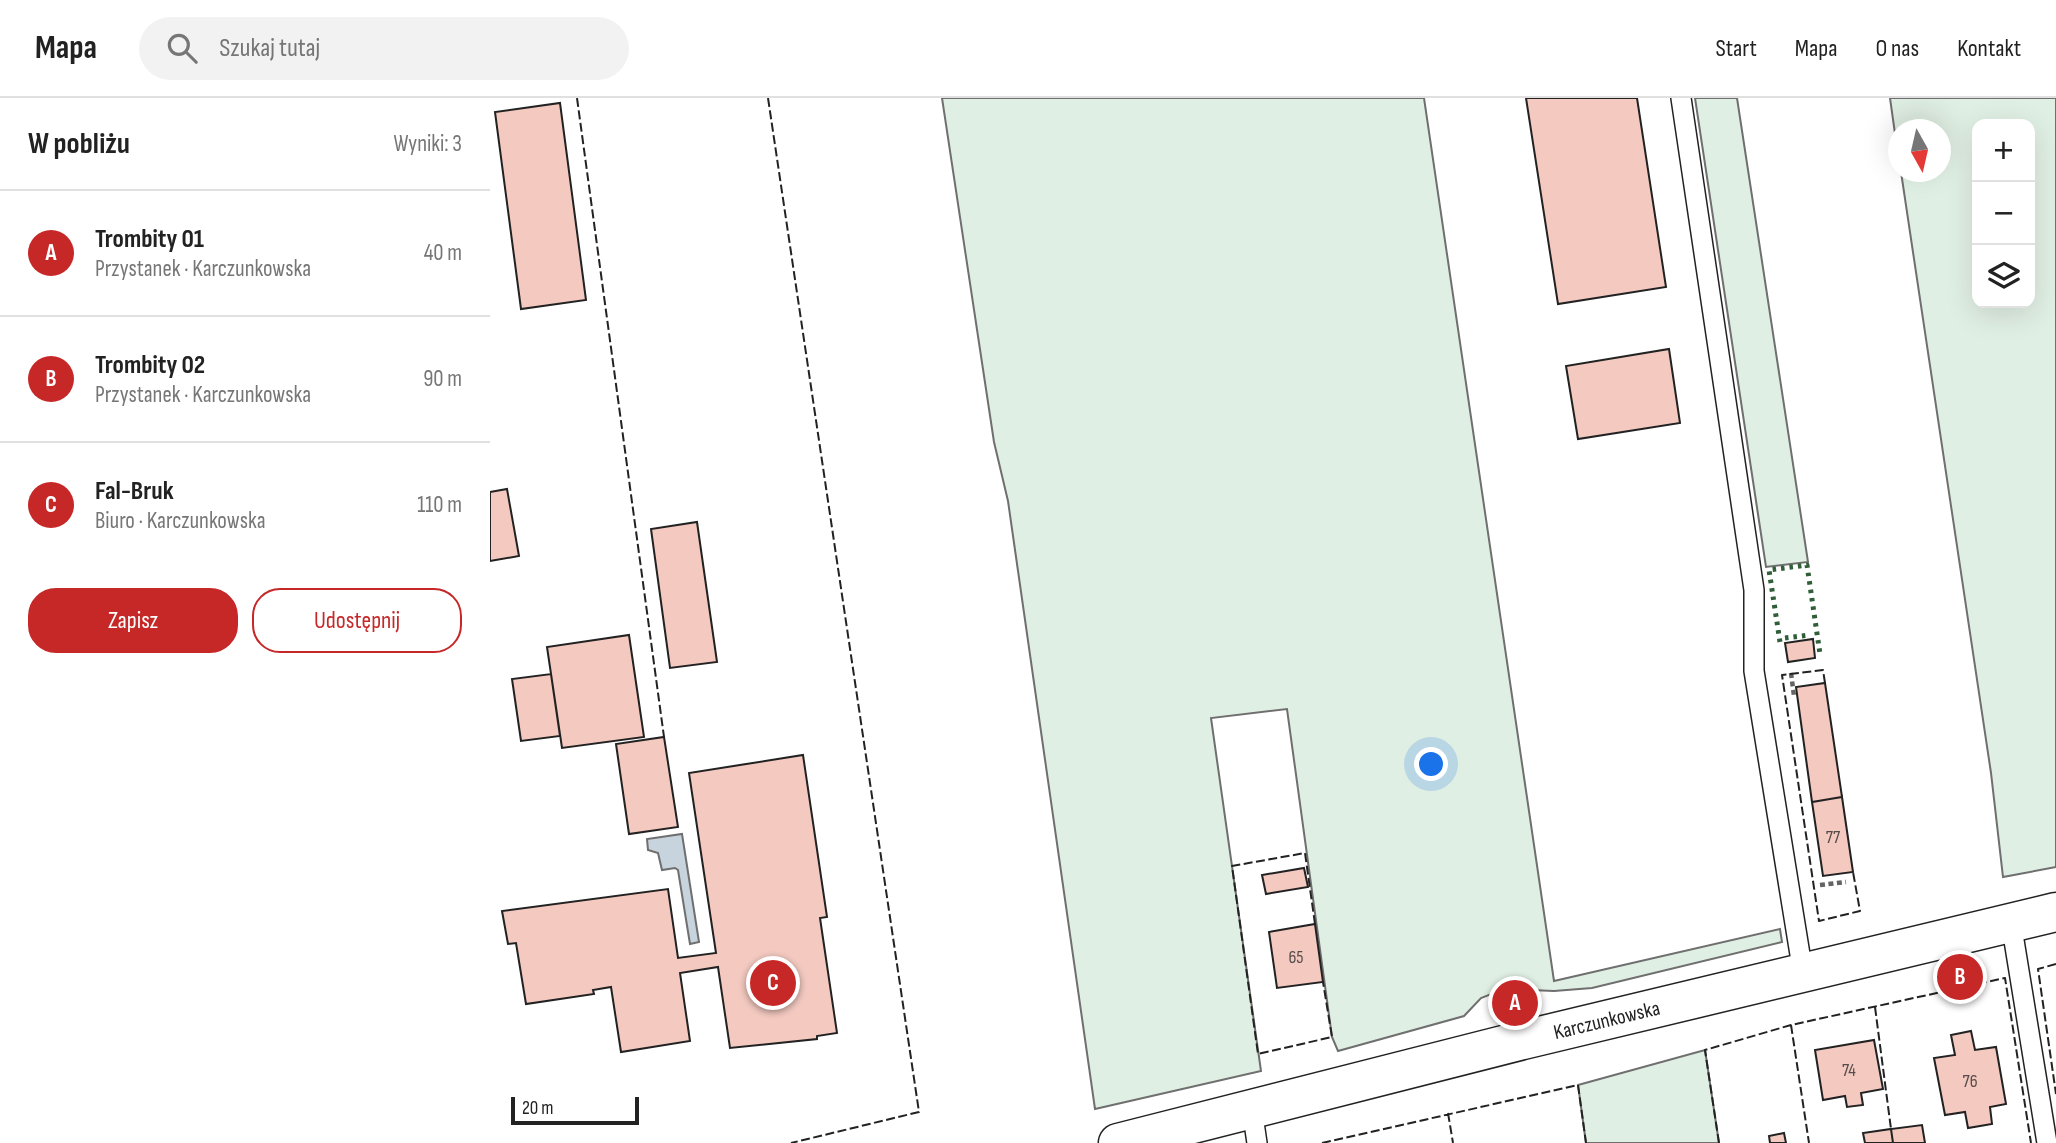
<!DOCTYPE html>
<html lang="pl">
<head>
<meta charset="utf-8">
<style>
  :root { --surface:#fff; --page:#f2f2f2; --text:#222; --muted:#767676; --line:#e0e0e0; --accent:#c62828 }
  body { margin:0; font-family:"Sofia Sans Condensed",sans-serif; background:var(--page); color:var(--text) }
  .controls { position:absolute; right:21px; top:21px; display:grid; overflow:hidden; border-radius:14px; box-shadow:0 7px 28px #0002 }
  .controls button { width:63px; height:63px; display:grid; place-items:center; padding:0; border:0; border-bottom:2px solid var(--line); background:var(--surface); color:var(--text); font:35px sans-serif }
  .compass { position:absolute; left:1398px; top:21px; width:63px; height:63px; border-radius:50%; background:var(--surface); box-shadow:0 7px 28px #0002; rotate:172deg }
  .scale { position:absolute; left:21px; bottom:18px; width:128px; box-sizing:border-box; padding-left:7px; border:4px solid #222; border-top:0; font-size:19px; line-height:24px; white-space:nowrap; color:#222; -webkit-text-stroke:5px #fff; paint-order:stroke }
  .you { position:absolute; left:942px; top:667px; width:24px; height:24px; margin:-18px; border:5px solid #fff; border-radius:50%; background:#1a73e8; box-shadow:0 0 0 10px #1a73e833 }
  .badge { display:grid; place-items:center; width:46px; height:46px; border-radius:50%; background:var(--accent); color:#fff; font-size:23px; font-weight:700 }
  .pin { position:absolute; translate:-50% -50%; border:4px solid #fff; box-shadow:0 2px 7px #0006 }
  .list { margin:0; padding:0; list-style:none }
  h2 { display:flex; justify-content:space-between; align-items:center; height:91px; margin:0; padding:0 28px; font-size:30px }
  h2 small { font-size:23px; font-weight:400; color:var(--muted) }
  .list li { display:grid; grid-template-columns:46px 1fr auto; gap:21px; align-items:center; box-sizing:border-box; height:126px; padding:0 28px; border-top:2px solid var(--line) }
  .list b { display:block; font-size:26px; white-space:nowrap }
  .list p { margin:0; font-size:23px; white-space:nowrap; color:var(--muted) }
  .list em { font-size:23px; font-style:normal; color:var(--muted) }
  .actions { display:flex; gap:14px; padding:21px 28px }
  .actions a { flex:1; padding:16px 0; border:2px solid var(--accent); border-radius:28px; text-align:center; font-size:24px; color:var(--accent) }
  .actions .main { background:var(--accent); color:#fff }
  .icon { flex:none; width:38px; height:38px; fill:none; stroke:currentColor; stroke-width:2; stroke-linecap:round; stroke-linejoin:round }
  .map { position:relative; flex:none; width:1566px; height:1045px; overflow:hidden }
  header { display:flex; align-items:center; gap:42px; box-sizing:border-box; height:98px; padding:0 35px; background:var(--surface); border-bottom:2px solid var(--line) }
  header strong { font-size:33px }
  nav { display:flex; gap:38px; margin-inline-start:auto; font-size:24px }
  .search { width:490px; height:63px; background:var(--page); display:flex; align-items:center; gap:18px; box-sizing:border-box; padding:0 24px; border-radius:38px; color:var(--muted); font-size:26px }
  main { display:flex }
  aside { flex:1; background:var(--surface) }
  .map>svg:first-child { display:block }
  .green { fill:#e0efe3; stroke:#6f6f6f; stroke-width:2; fill-rule:evenodd }
  .water { fill:#c7d3dd; stroke:#6f6f6f; stroke-width:2 }
  .building { fill:#f3c9c0; stroke:#222; stroke-width:2 }
  .lines { fill:none; stroke-linecap:round; stroke-linejoin:round }
  .lane-casing { stroke:#222; stroke-width:22 }
  .secondary-casing { stroke:#222; stroke-width:41 }
  .path { stroke:#646464; stroke-width:4.5; stroke-dasharray:5 3.5; stroke-linecap:butt }
  .lane { stroke:#fff; stroke-width:19 }
  .secondary { stroke:#fff; stroke-width:38 }
  .hedge { stroke:#2f5e38; stroke-width:5; stroke-dasharray:3.5 5; stroke-linecap:butt }
  .fence { stroke:#222; stroke-width:2; stroke-dasharray:9 3.5; stroke-linecap:butt }
  .labels { text-anchor:middle; stroke-width:5; stroke-linejoin:round; paint-order:stroke }
  .number-label { font-size:18px; fill:#564c4a }
  .street-label { font-size:21px; fill:#222; stroke:#fff }
</style>
</head>
<body>
<header>
<strong>Mapa</strong>
<div class="search"><svg class="icon" aria-label="search" viewBox="0 0 24 24"><circle cx="10" cy="10" r="6"/><path d="M15 15l6 6"/></svg>Szukaj tutaj</div>
<nav><a>Start</a><a>Mapa</a><a>O nas</a><a>Kontakt</a></nav>
</header>
<main>
<aside>
<h2>W pobliżu<small>Wyniki: 3</small></h2>
<ul class="list">
<li><span class="badge">A</span><div><b>Trombity 01</b><p>Przystanek · Karczunkowska</p></div><em>40 m</em></li>
<li><span class="badge">B</span><div><b>Trombity 02</b><p>Przystanek · Karczunkowska</p></div><em>90 m</em></li>
<li><span class="badge">C</span><div><b>Fal-Bruk</b><p>Biuro · Karczunkowska</p></div><em>110 m</em></li>
</ul>
<div class="actions"><a class="main">Zapisz</a><a>Udostępnij</a></div>
</aside>
<div class="map">
<svg width="1566" height="1045" viewBox="0 0 1566 1045">
  <rect width="100%" height="100%" fill="#fff"/>
  <path class="green" d="M452,0h482l130,883 226,-52 2,13 -190,46 -38,3 -50,-2 -23,9 -17,18 -126,35 -6,-14 -45,-328 -76,9 50,353 -166,38 -87,-608 -14,-59z
    M1205,0h42l71,464 -42,5z
    M1400,0h166v769l-53,10 -12,-104 -90,-601h39v-42h-42v25zM1487,26h53v179h-53z
    M1215,952l14,93h-133l-8,-58z"/>
  <path class="water" d="M192,736l17,108 -9,2 -12,-74 -3,-2 -13,2 -4,-17 -10,-3 -1,-11z"/>
  <path class="building" d="M1036,0h111l29,189 -108,17z
    M70,5l26,197 -65,9 -26,-197z
    M1179,251l11,74 -102,16 -12,-73z
    M17,391l12,67 -29,5v-69z
    M207,424l20,140 -47,6 -19,-139z
    M139,537l15,102 -82,11 -15,-101z
    M1323,541l2,19 -27,4 -3,-19z
    M61,576l9,62 -39,5 -9,-62z
    M1335,585l17,114 -30,5 -16,-115z
    M174,639l14,90 -49,7 -13,-90z
    M313,657l24,162 -7,1 17,115 -20,3v3l-87,9 -12,-81 -38,6 10,68 -69,11 -10,-65 -18,3 1,4 -68,10 -10,-61 -8,1 -6,-33 166,-22 10,69 38,-5 -27,-180z
    M1352,699l11,75 -30,4 -11,-74z
    M814,770l4,19 -42,7 -4,-19z
    M825,826l8,58 -46,6 -8,-56z
    M1481,933l4,19 21,-3 10,57 -16,3 2,17 -24,4 -3,-16 -20,3 -11,-57 21,-3 -4,-20z
    M1384,942l9,49 -22,4 2,12 -16,2 -2,-11 -22,4 -8,-50z
    M1432,1027l3,18h-32l-2,-14z
    M1401,1031l2,14h-28l-2,-10z
    M1294,1035l2,10h-16l-1,-7z"/>
  <g class="lines">
    <defs>
      <path id="lane" d="M1191,0l73,492v81l49,302
        M1521,824l36,221
        M762,1011l5,34"/>
      <g id="secondary">
        <path id="s1" d="M628,1045l405,-103 533,-128"/>
      </g>
    </defs>
    <use href="#lane" class="lane-casing"/>
    <use href="#secondary" class="secondary-casing"/>
    <path class="path" d="M1301,575l3,23
      M1330,787l26,-3"/>
    <use href="#lane" class="lane"/>
    <use href="#secondary" class="secondary"/>
    <path class="hedge" d="M1295,540l25,-3
      M1290,544l-11,-72 38,-5 13,89"/>
    <path class="fence" d="M87,0l87,639
      M278,0l151,1014 -128,31
      M1335,585l-2,-13 -41,5 37,246 41,-10 -7,-39
      M825,826l-10,-71 -73,13 26,188 74,-17 -9,-55
      M1566,866l-18,5 18,125
      M1385,909l16,122
      M1301,927l18,118
      M958,1015l5,30
      M832,1045l256,-58 8,58
      M1229,1045l-14,-93 86,-25 214,-47 26,165"/>
  </g>
  <g class="labels">
    <g class="number-label">
      <text x="1343" y="745">77</text>
      <text x="806" y="865">65</text>
      <text x="1359" y="978">74</text>
      <text x="1480" y="989">76</text>
    </g>
    <g class="street-label">
      <text dy="7" stroke="none"><textPath href="#s1" startOffset="504">Karczunkowska</textPath></text>
    </g>
  </g>
</svg>
<div class="controls">
<button>+</button>
<button>−</button>
<button><svg class="icon" aria-label="layers" viewBox="0 0 24 24"><path d="M12 4l9 5-9 5-9-5zM3 14l9 5 9-5"/></svg></button>
</div>
<svg class="compass" viewBox="-18 -18 36 36"><path d="M0-13l5 13h-10z" fill="#e53935"/><path d="M0 13l5-13h-10z" fill="#767676"/></svg>
<div class="scale">20 m</div>
<div class="you"></div>
<div class="pin badge" style="left:1025px;top:905px">A</div>
<div class="pin badge" style="left:1470px;top:879px">B</div>
<div class="pin badge" style="left:283px;top:885px">C</div>
</div>
</main>
</body>
</html>
